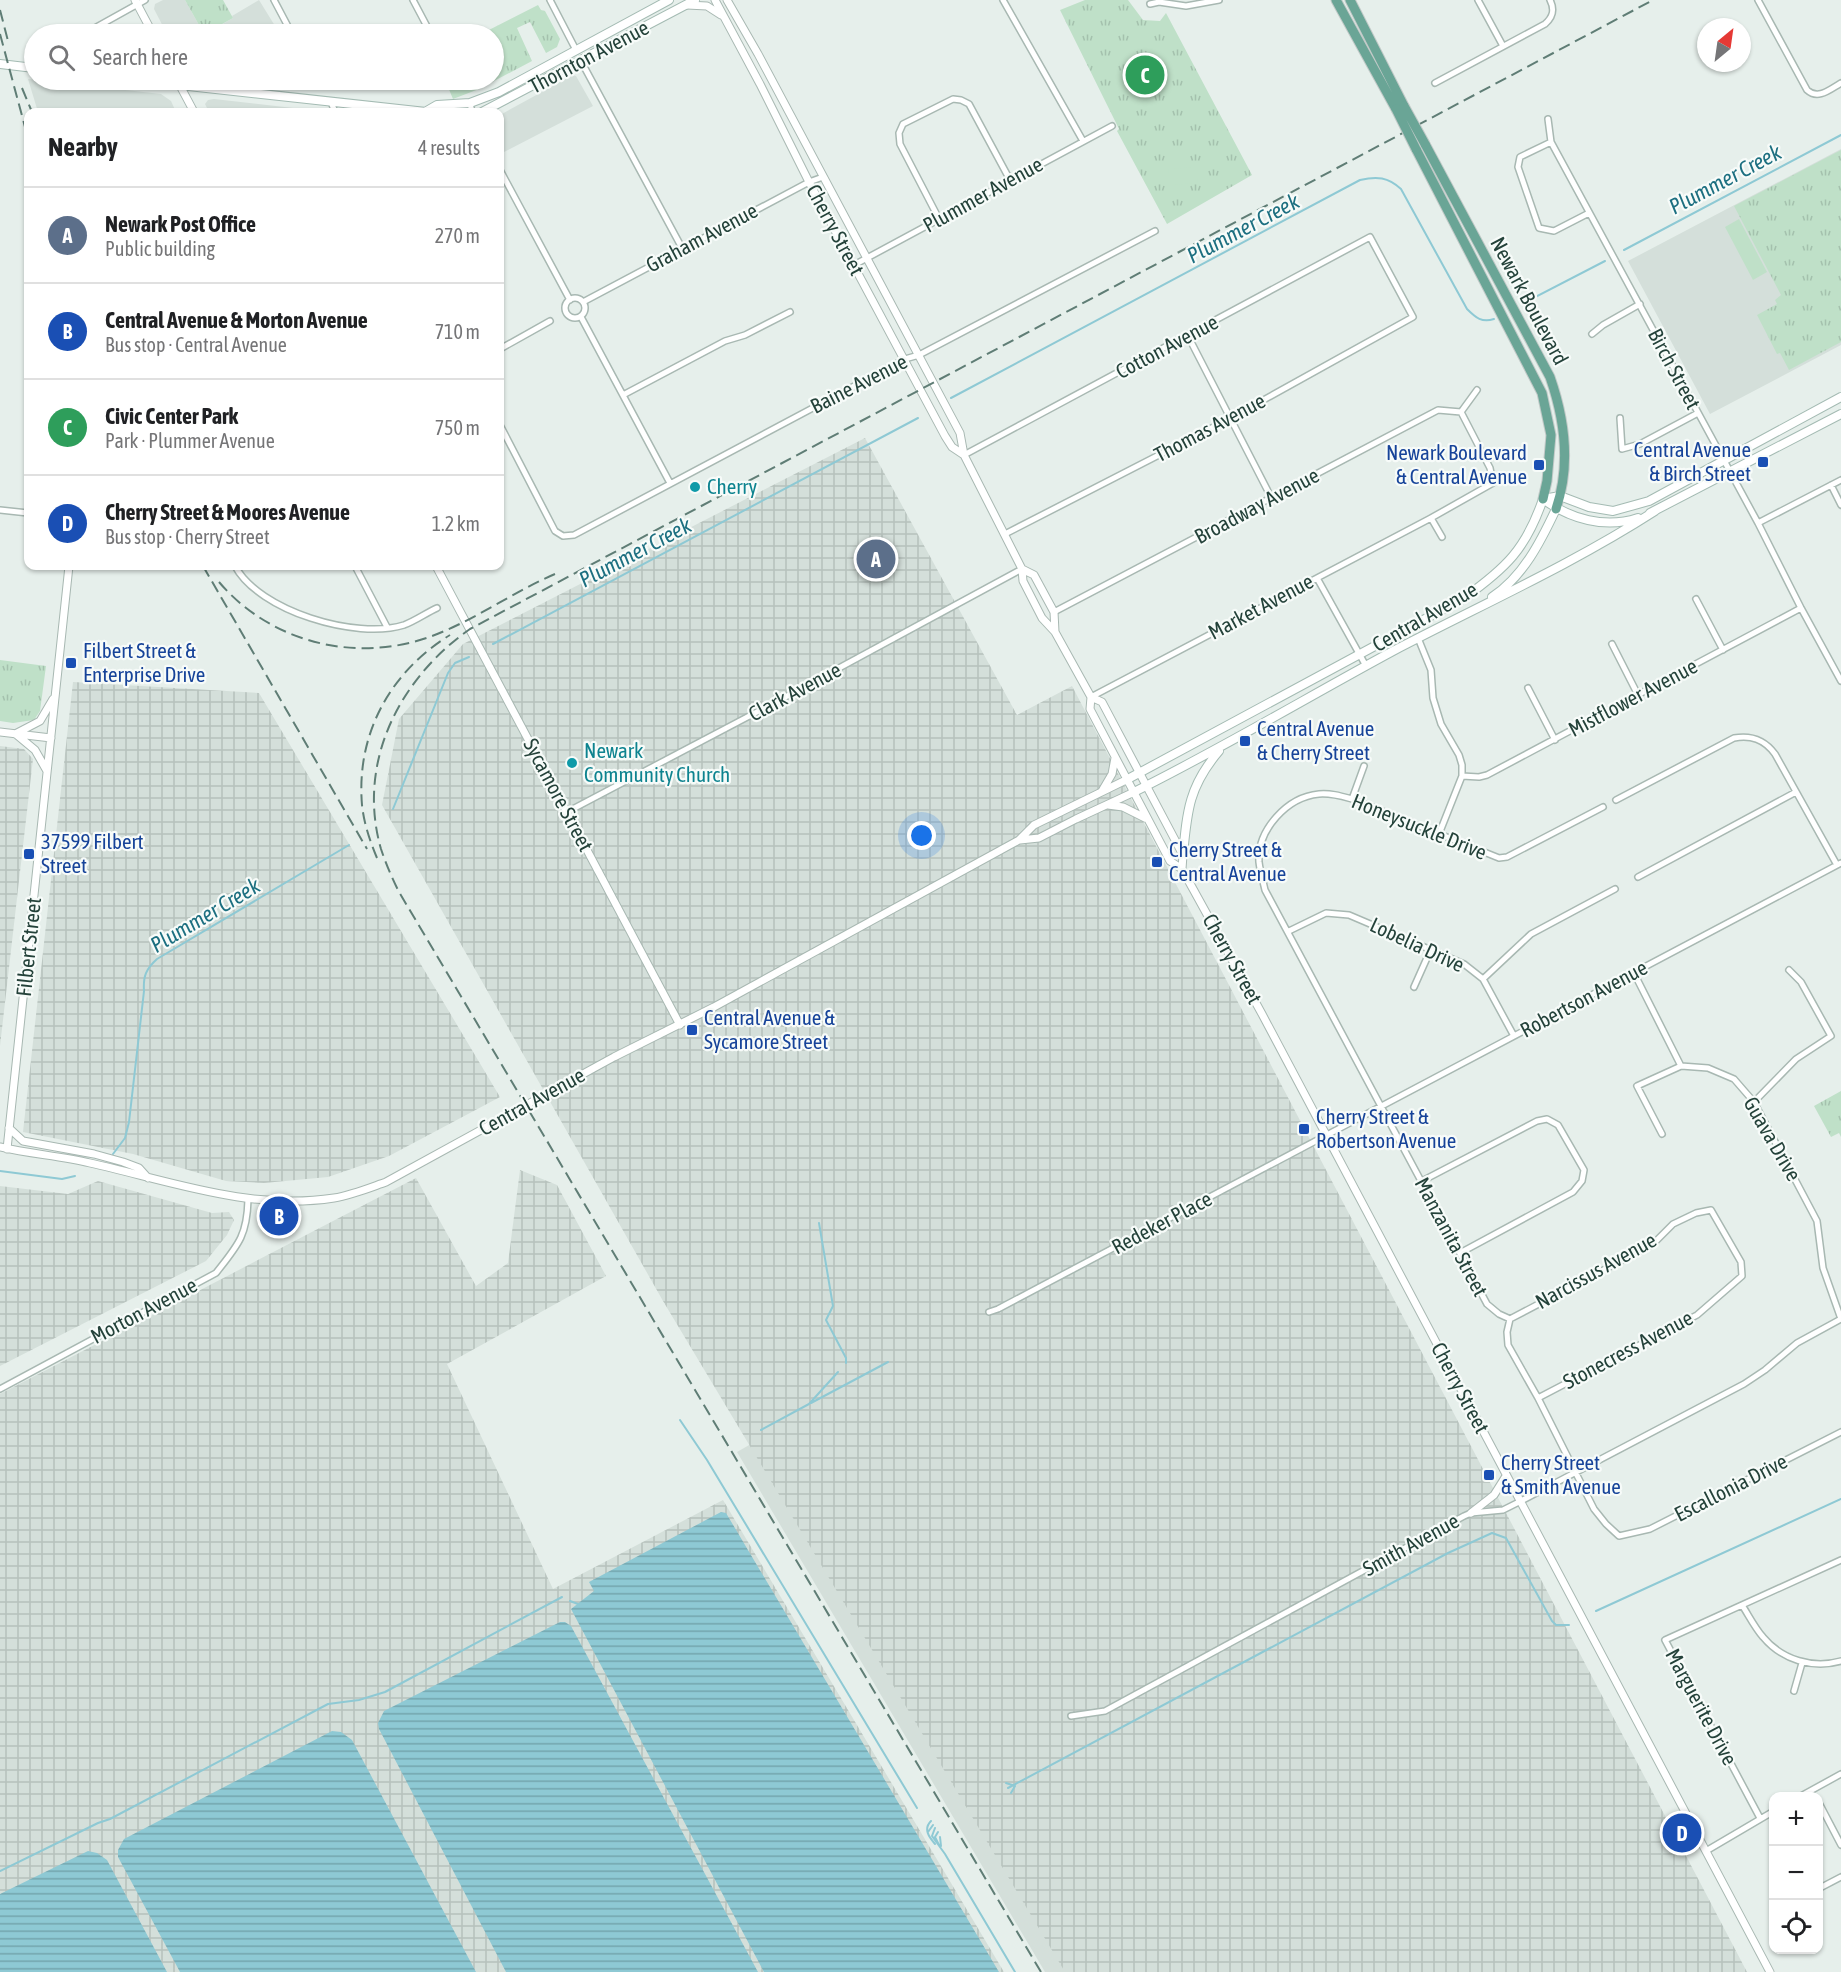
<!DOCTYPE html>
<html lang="en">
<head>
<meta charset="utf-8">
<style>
  :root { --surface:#fff; --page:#f6f6f6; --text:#202124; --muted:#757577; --line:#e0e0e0; --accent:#7f4e3f }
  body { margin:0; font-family:"Asap Condensed",sans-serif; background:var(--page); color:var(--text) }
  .controls { position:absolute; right:18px; bottom:18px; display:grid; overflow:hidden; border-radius:12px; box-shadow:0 2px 4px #0004 }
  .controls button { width:54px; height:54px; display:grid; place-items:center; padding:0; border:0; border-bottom:2px solid var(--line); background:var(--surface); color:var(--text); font:30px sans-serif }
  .compass { position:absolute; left:1697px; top:18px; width:54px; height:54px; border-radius:50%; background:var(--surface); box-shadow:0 2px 4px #0004; rotate:29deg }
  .you { position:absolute; left:922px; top:836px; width:21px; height:21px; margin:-15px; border:4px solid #fff; border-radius:50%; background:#1a73e8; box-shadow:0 0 0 9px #1a73e833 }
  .badge { display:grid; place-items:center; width:39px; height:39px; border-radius:50%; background:var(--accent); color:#fff; font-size:20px; font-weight:700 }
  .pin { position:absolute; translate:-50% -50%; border:3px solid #fff; box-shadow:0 2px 6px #0006 }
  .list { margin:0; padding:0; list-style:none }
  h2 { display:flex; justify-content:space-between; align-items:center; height:78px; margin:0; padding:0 24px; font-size:26px }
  h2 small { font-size:20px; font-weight:400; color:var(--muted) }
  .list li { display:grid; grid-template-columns:39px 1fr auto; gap:18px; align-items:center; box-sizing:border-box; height:96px; padding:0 24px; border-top:2px solid var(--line) }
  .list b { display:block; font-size:22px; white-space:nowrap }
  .list p { margin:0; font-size:20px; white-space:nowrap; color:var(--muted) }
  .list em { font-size:20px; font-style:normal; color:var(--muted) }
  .icon { flex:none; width:33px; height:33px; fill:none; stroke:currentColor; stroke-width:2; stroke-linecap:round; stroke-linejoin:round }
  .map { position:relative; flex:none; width:1841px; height:1972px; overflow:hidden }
  .search { position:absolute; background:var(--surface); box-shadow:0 2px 4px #0004; left:24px; top:24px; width:480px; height:66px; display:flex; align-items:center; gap:15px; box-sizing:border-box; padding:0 21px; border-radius:33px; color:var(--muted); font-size:22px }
  .panel { position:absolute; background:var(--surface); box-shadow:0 2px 4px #0004; left:24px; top:108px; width:480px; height:462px; border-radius:12px }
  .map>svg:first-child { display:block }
  .built { fill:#d4dfda }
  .industrial { fill:url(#industrial-grid) }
  .grass { fill:url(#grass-tufts) }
  .garden { fill:#bfe0c8 }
  .water { fill:url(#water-rules) }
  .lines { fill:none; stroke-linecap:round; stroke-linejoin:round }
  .stream { stroke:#8ec9d4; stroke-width:2 }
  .minor-casing { stroke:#a8b8b2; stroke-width:8 }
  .tertiary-casing { stroke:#a8b8b2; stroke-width:9 }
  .secondary-casing { stroke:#a4bbb3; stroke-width:10 }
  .primary-casing { stroke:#c2cac8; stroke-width:11 }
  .minor { stroke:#fff; stroke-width:5 }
  .tertiary { stroke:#fff; stroke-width:7 }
  .secondary { stroke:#fff; stroke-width:8 }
  .primary { stroke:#6aa596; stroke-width:9 }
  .rail { stroke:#5f7d75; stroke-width:2; stroke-dasharray:12 6; stroke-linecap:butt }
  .primary-bridge-casing { stroke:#c2cac8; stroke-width:11; stroke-linecap:butt }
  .primary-bridge { stroke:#6aa596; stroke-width:9 }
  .transit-dot { fill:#1a4fb4; stroke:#f7fbf9; stroke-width:2 }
  .culture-dot { fill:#0f9aa8; stroke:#f7fbf9; stroke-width:2 }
  .labels { text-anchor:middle; stroke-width:4.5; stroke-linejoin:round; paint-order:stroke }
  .street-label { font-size:21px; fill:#24423a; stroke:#f7fbf9 }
  .transit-label { font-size:21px; fill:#164399; stroke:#f7fbf9; text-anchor:start }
  .culture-label { font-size:21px; fill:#0d838f; stroke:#f7fbf9; text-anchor:start }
  .water-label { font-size:22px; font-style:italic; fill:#1c6f80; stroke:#f7fbf9 }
</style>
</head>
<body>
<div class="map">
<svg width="1841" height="1972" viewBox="0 0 1841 1972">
  <defs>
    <pattern id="industrial-grid" width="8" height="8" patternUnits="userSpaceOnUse" patternTransform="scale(1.5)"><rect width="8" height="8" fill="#d4dfda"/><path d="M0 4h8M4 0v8" fill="none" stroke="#b6c1bc"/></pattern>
    <pattern id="grass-tufts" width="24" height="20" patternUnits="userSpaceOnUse" patternTransform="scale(1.5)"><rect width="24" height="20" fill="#bfe0c8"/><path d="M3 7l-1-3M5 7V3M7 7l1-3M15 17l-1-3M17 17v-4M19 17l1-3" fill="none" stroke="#a4c1ad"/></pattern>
    <pattern id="water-rules" width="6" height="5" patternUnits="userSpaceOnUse" patternTransform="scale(1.5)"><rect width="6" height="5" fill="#8ec9d4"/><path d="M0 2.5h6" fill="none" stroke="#74a5ad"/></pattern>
  </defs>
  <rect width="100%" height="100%" fill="#e6efeb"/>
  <path class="built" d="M163,0h22l19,34h-37l-13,-25 1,-5z
    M259,0l21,34h-75l28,-16 -1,-2z
    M573,75l3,1 17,30 -89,46 -4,-8v-29z
    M28,79l133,15 10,7 5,11h-138z
    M214,99l105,12 4,1h-114l-4,-8 3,-4z
    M1841,149v196l-131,69 -82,-153z
    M751,1444l347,528h-53l-308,-520z"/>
  <path class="industrial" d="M865,438l152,277 55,-29 675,1286h-682l-402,-671 -281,-496 17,-86 64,-75z
    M73,682l186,11 241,404 -111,59 -61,21 -64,6 -38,-2 -93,-27 -110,-22z
    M0,746l24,3 9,10 -33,287z
    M520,1170l37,15 49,91 -159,88 106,225 170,-89 281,472h-1004v-578l416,-216 60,108 32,-23z
    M98,1181l114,32 17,-1 5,8 -7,15 -21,26 -206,105v-180l68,8z"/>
  <path class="grass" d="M185,0h38l10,18 -29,16z
    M1085,0h43l15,20 17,1 6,-8 86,162 -85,49 -50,-93 2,-2 -59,-119z
    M538,5l3,5 4,1 15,28 -3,8 -11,6 -16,-31 -13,6 15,33 -53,28 -26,10 -5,-12c8,1 13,-1 18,-7h28v-46h-13z
    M1841,150v192l-52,28 -9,-17 -3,1 -20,-39 20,-11 -2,-4 6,-5 -47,-89z
    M0,660l46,6 -6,45 -6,9 -21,3 -13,-2z
    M1841,1091v46l-2,-4 -8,4 -17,-31z"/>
  <path class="garden" d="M1197,167l1,16 -29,2 -1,-16z
    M1739,219l28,53 -14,8 -28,-53z"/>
  <path class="water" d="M721,1512l5,1 273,459h-235l-193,-363 23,-18 -5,-9z
    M560,1622h5l6,4 187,346h-252l-127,-243 -1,-6 6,-12z
    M332,1731l9,1 11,8 124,232h-296l-62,-115v-7l6,-11z
    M88,1851l9,2 10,7 60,112h-167v-78z"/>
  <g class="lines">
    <path class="stream" d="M1624,250l217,-115
      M1522,304l83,-43
      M951,398l409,-218c17,-4 28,-3 41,9l66,120c9,9 15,14 27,10
      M493,644l425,-226
      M393,809l55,-136 7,-10 14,-6
      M113,1154l12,-16 4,-16 15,-131c-1,-15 2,-22 13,-32l192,-114
      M0,1171l62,8 13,-3
      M819,1223l14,83 -7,14 20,38v5
      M811,1403l77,-41
      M680,1420l27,40 210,348
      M761,1430l48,-26 29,-32
      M570,1601l8,3
      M1596,1611l245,-112
      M1006,1783l9,3
      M1008,1788l440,-235 44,-20 14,5 46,83 4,4h13
      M1011,1793l4,-7
      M931,1821c-8,8 -2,16 4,23
      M935,1828l-3,8 13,18 70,118
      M928,1832l5,-7
      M938,1832l-3,5 5,10
      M940,1837l1,9
      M0,1871l98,-48 12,-4 218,-115 31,-4 26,-8 177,-95"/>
    <defs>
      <path id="minor" d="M274,0l18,34
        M413,0l18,34
        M550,0l26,50
        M1003,0l80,141
        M1478,0l25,46
        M1758,0l49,90c11,10 22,0 34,-7
        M1150,4l9,-2 27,4 33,-6
        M84,34l61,-34
        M581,61l101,187
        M1435,83l110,-59c8,-7 10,-14 5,-24
        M331,102l4,10
        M470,103l2,9
        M1548,119l3,23 207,381 43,85 40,73
        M1551,142l-31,15 -2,10 21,61 15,3 35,-18
        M500,170l70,130
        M939,219l-39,-75 -1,-11 4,-9 50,-25 8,1 8,4 41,76
        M854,265l258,-139
        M565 308a10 10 0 1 1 20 0a10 10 0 1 1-20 0Z
        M583,302l226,-120 14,-5
        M581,317l89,166
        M1592,334l11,-9 37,-21
        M1188,336l84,163
        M500,349l50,-28
        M623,395l102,-54 20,-6 45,-23
        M1461,412l16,-22
        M1620,418l2,31 18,-5 58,-31
        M500,425l55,106 8,5 11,-1 331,-176 14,-4 236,-124
        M964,455l406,-218 43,80 -182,101 -226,116
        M1831,485l10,20
        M0,510l28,3
        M1431,518l11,19
        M1758,523l83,-43
        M235,566c24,45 121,74 169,59 11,-4 22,-12 33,-17
        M355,566l32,61
        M1317,578l49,88
        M1696,599l27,51
        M1054,612l384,-202 23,2
        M1418,638l13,32 2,28 8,26 18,31 3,10v11l-23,58
        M1612,644l26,51
        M1528,688l27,52
        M1091,697l340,-179 62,-35 -3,-15 -29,-56
        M1462,776l17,1 8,-2 314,-167
        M1352,799l12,-33
        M1616,800l118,-62c17,-3 30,1 41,16l62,111
        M1603,807l-96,50 -8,1 -147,-59c-11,-3 -21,-6 -33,-5 -32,3 -62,36 -60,68 1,9 4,19 6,28l222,414 12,10 11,5 -3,13 1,13 30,53 56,111 12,15 13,12 31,-7 191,-97
        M567,812l224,-118 231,-125
        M1638,877l158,-85
        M1289,931l37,-18 23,2 115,49 19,15 31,57
        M1634,973l47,93 27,2 26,11 20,23 63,119 6,47 18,51
        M1483,979l48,-45 84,-45
        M1414,987l17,-38
        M1754,1102l42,-43 35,-23 -30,-54 -12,-12
        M1662,1134l-25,-48 44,-20
        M1422,1181l115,-60 10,-2 11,6 26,45 -2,11 -9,11 -113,61
        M989,1312l9,-3 843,-446
        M1510,1319l143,-75 20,-20 23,-11 15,-3 30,52 1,14 -45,39 -159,83
        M0,1389l216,-116c22,-28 31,-37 32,-73
        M1742,1605c7,11 13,23 21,32 19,23 50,32 78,24
        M1794,1691l8,-28
        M1071,1716l34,-5 359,-195 7,-3 32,-3 18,-9 223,-117 21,-14 32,-27 44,-24
        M1801,1796l40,-22
        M1818,1801l23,44
        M1760,1818l-95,-178 176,-80
        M1706,1851l68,-40
        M1818,1889l23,-12"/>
      <path id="tertiary" d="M135,0l18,34
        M715,0l45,84 49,98 136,254 7,11 12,8
        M727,0l31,54 202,379 4,22 58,114 1,12 19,37 13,14 36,65 -1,12 80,152 12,8 80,145 508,958
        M687,5l20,1 14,9
        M177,80l17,32
        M436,566l244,459
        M1022,569l12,6 20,37 1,20
        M1091,697l11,5 81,153 -1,14
        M0,732l51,6
        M15,734l25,-13 13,-22
        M17,735l18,15 12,21
        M1102,791l10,-17 3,-16
        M1108,805l15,2 22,11
        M1020,840l19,-2 37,-19 56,-26
        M9,1128l14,13 71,13 29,8 16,6 9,10
        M0,1147c30,7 61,9 90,16 80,18 160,48 244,35 18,-3 35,-10 52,-16l228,-125 100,-50 305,-167 15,-15 92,-45
        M7,1149l62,-583
        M1471,1513l23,-18 12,-19"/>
      <path id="secondary" d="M0,64l34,4
        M134,80l292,32
        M425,112l12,-7 33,-2 29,-11 170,-92
        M482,112l213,-112
        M1543,499c27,20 62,30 95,19
        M1543,499l17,-3 29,11 24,4 36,-10 192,-104
        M1650,513l191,-99
        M1492,597c31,-20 49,-56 64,-88
        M1126,780l338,-182c42,-30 62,-49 79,-99
        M1132,793c89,-44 174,-95 261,-142 88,-46 178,-86 262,-140
        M1183,855c4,-44 6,-69 36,-104"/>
      <path id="primary" d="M1336,0l60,109
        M1350,0l54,106
        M1425,144l125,233c15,43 21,88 6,132
        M1416,149l126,244 9,42 -4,46 -4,18"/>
    </defs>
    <use href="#minor" class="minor-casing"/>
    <use href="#tertiary" class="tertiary-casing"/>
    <use href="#secondary" class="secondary-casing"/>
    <use href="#primary" class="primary-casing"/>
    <use href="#minor" class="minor"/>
    <use href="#tertiary" class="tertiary"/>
    <use href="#secondary" class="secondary"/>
    <use href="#primary" class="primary"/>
    <path class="rail" d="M0,10l8,31
      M0,34l28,104
      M22,88l10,24
      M203,566l164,283
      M219,582c52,61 138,82 213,54 43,-16 81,-44 123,-62
      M377,858c-7,-17 -13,-34 -15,-53 -6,-71 28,-133 88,-170
      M1041,1972l-642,-1080c-7,-14 -13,-28 -18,-43 -25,-87 19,-171 89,-220l1183,-629"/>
    <defs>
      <path id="primary-bridge" d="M1404,106l21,38
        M1396,109l20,40"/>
    </defs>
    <use href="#primary-bridge" class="primary-bridge-casing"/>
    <use href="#primary-bridge" class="primary-bridge"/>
  </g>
  <g class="transit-dot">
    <rect x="1757" y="456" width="12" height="12" rx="3"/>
    <rect x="1533" y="459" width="12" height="12" rx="3"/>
    <rect x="65" y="657" width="12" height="12" rx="3"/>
    <rect x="1239" y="735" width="12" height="12" rx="3"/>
    <rect x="23" y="848" width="12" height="12" rx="3"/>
    <rect x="1151" y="856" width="12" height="12" rx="3"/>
    <rect x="686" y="1024" width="12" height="12" rx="3"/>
    <rect x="1298" y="1123" width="12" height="12" rx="3"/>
    <rect x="1483" y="1469" width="12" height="12" rx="3"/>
  </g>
  <g class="culture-dot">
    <circle cx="695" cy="487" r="6"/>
    <circle cx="572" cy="763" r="6"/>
  </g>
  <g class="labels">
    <g class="street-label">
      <text transform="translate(589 57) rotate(-28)" y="7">Thornton Avenue</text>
      <text transform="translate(983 195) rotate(-29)" y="7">Plummer Avenue</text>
      <text transform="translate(835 230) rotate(62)" y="7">Cherry Street</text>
      <text transform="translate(702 238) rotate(-28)" y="7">Graham Avenue</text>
      <text transform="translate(1529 301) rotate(62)" y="7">Newark Boulevard</text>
      <text transform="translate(1167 347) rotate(-28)" y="7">Cotton Avenue</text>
      <text transform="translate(1674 369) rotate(62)" y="7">Birch Street</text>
      <text transform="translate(859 384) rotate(-27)" y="7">Baine Avenue</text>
      <text transform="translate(1210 428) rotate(-28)" y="7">Thomas Avenue</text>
      <text transform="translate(1257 506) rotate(-28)" y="7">Broadway Avenue</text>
      <text transform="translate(1261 607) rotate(-28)" y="7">Market Avenue</text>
      <text transform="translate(1425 617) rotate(-30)" y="7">Central Avenue</text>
      <text transform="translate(795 692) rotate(-28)" y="7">Clark Avenue</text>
      <text transform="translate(1633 698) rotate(-28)" y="7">Mistflower Avenue</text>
      <text transform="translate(558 795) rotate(62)" y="7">Sycamore Street</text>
      <text transform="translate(1419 827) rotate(22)" y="7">Honeysuckle Drive</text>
      <text transform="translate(1417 945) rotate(25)" y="7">Lobelia Drive</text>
      <text transform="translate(29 947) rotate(-84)" y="7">Filbert Street</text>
      <text transform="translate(1232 959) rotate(61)" y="7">Cherry Street</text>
      <text transform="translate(1584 999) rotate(-28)" y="7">Robertson Avenue</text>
      <text transform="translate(532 1102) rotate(-29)" y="7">Central Avenue</text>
      <text transform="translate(1772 1139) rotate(60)" y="7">Guava Drive</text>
      <text transform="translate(1162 1223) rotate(-28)" y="7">Redeker Place</text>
      <text transform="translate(1451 1237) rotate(62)" y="7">Manzanita Street</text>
      <text transform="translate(1596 1271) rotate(-29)" y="7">Narcissus Avenue</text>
      <text transform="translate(144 1311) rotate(-28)" y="7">Morton Avenue</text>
      <text transform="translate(1628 1350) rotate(-28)" y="7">Stonecress Avenue</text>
      <text transform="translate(1460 1388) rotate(62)" y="7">Cherry Street</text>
      <text transform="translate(1731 1488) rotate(-27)" y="7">Escallonia Drive</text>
      <text transform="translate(1411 1545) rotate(-29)" y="7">Smith Avenue</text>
      <text transform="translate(1701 1707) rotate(62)" y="7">Marguerite Drive</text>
    </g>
    <g class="transit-label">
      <text x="1751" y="457" text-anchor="end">Central Avenue<tspan x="1751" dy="24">&amp; Birch Street</tspan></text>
      <text x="1527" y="460" text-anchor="end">Newark Boulevard<tspan x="1527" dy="24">&amp; Central Avenue</tspan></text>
      <text x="83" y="658">Filbert Street &amp;<tspan x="83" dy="24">Enterprise Drive</tspan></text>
      <text x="1257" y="736">Central Avenue<tspan x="1257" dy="24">&amp; Cherry Street</tspan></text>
      <text x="41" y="849">37599 Filbert<tspan x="41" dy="24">Street</tspan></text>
      <text x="1169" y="857">Cherry Street &amp;<tspan x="1169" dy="24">Central Avenue</tspan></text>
      <text x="704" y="1025">Central Avenue &amp;<tspan x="704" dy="24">Sycamore Street</tspan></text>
      <text x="1316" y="1124">Cherry Street &amp;<tspan x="1316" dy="24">Robertson Avenue</tspan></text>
      <text x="1501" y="1470">Cherry Street<tspan x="1501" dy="24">&amp; Smith Avenue</tspan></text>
    </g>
    <g class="culture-label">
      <text x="707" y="494">Cherry</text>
      <text x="584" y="758">Newark<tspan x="584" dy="24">Community Church</tspan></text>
    </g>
    <g class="water-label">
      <text transform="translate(1725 179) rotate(-28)" y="8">Plummer Creek</text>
      <text transform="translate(1243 228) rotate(-28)" y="8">Plummer Creek</text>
      <text transform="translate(635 552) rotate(-28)" y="8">Plummer Creek</text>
      <text transform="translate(205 915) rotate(-31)" y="8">Plummer Creek</text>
    </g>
  </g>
</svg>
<div class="controls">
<button>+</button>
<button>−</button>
<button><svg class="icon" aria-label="locate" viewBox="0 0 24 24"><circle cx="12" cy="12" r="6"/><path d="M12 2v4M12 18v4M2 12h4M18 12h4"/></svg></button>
</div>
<svg class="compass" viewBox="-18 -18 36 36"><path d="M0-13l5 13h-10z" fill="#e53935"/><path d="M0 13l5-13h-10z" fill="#757577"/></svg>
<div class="you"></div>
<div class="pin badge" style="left:876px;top:559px;background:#5c6f8a">A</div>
<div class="pin badge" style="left:279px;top:1216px;background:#1a4fb4">B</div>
<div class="pin badge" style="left:1145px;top:75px;background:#2e9e5b">C</div>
<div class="pin badge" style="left:1682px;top:1833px;background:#1a4fb4">D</div>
<div class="search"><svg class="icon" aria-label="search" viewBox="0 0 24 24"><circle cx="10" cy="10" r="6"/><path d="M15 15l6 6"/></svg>Search here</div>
<section class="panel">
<h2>Nearby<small>4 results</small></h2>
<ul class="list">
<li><span class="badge" style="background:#5c6f8a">A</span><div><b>Newark Post Office</b><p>Public building</p></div><em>270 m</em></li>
<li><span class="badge" style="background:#1a4fb4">B</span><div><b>Central Avenue &amp; Morton Avenue</b><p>Bus stop · Central Avenue</p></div><em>710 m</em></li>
<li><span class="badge" style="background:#2e9e5b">C</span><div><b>Civic Center Park</b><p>Park · Plummer Avenue</p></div><em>750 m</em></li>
<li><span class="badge" style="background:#1a4fb4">D</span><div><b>Cherry Street &amp; Moores Avenue</b><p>Bus stop · Cherry Street</p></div><em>1.2 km</em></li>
</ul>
</section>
</div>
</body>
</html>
